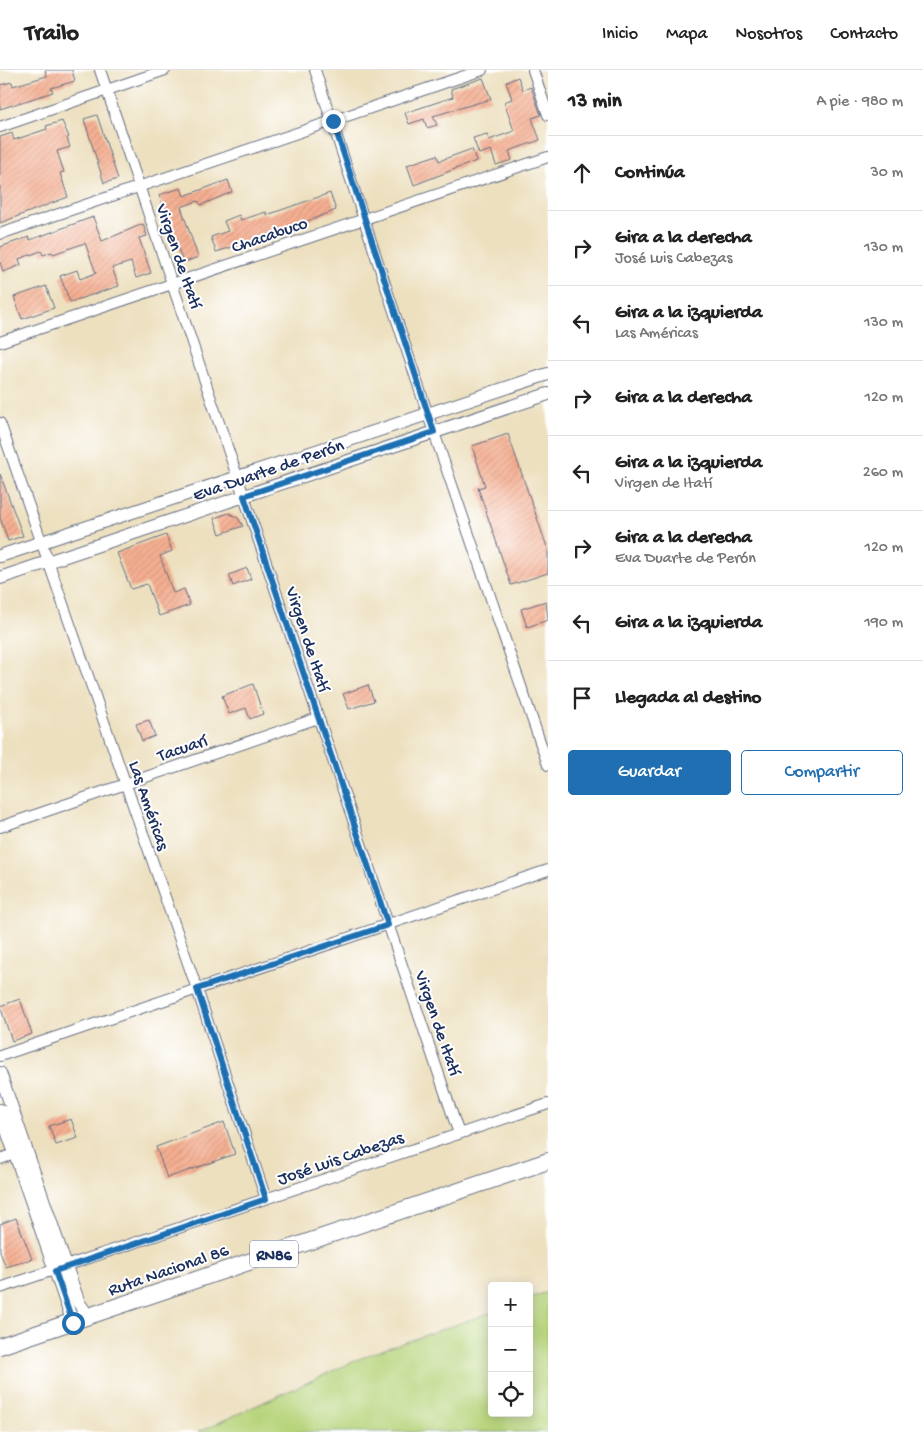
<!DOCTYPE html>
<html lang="es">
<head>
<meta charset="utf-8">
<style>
  :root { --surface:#fff; --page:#f6f6f6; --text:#222; --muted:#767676; --line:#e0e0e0; --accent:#1f6fb2 }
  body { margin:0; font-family:"Gochi Hand",sans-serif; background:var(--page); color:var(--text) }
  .controls { position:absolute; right:15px; bottom:15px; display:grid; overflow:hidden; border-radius:5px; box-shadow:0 2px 12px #0003 }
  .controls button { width:45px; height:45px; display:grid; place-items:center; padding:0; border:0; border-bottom:1px solid var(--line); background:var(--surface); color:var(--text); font:25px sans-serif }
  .stop { position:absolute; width:15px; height:15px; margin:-11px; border:4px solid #1f6fb2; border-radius:50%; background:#fff }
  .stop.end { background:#1f6fb2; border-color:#fff; box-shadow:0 1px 5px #0008 }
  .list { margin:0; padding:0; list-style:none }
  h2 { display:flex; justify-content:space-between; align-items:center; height:65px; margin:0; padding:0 20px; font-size:21px }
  h2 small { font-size:16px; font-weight:400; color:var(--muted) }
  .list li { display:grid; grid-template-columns:32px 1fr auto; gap:15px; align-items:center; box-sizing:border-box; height:75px; padding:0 20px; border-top:1px solid var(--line) }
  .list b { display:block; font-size:19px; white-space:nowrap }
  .list p { margin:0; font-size:16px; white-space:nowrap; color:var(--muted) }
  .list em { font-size:16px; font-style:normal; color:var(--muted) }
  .actions { display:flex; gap:10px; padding:15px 20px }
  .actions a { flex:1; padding:11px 0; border:1px solid var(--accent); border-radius:5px; text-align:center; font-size:18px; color:var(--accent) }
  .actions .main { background:var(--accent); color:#fff }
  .icon { flex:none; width:28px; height:28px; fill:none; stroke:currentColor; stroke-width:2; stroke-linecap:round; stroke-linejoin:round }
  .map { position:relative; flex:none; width:548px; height:1362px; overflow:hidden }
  header { display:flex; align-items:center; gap:30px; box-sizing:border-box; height:70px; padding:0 25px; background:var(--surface); border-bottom:1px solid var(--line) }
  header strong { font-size:24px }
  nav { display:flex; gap:28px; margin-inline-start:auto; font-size:18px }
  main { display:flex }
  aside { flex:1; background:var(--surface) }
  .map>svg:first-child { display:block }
  .green { fill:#b7d47b; stroke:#69826c }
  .building { fill:url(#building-hatch) }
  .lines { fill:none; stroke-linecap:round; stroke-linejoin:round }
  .minor-casing { stroke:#646d80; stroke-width:12 }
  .tertiary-casing { stroke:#646d80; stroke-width:14 }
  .primary-casing { stroke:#646d80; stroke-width:18 }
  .minor { stroke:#fff; stroke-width:10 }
  .tertiary { stroke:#fff; stroke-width:12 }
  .primary { stroke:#fff; stroke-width:16 }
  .route { stroke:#1f6fb2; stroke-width:6 }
  .labels { text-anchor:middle; stroke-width:4; stroke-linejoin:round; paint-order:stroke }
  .shield { fill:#fff; stroke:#5f6d8e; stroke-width:1 }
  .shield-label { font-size:16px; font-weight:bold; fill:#1b2f5e }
  .street-label { font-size:18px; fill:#1b2f5e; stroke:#fff }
</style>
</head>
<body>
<header>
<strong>Trailo</strong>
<nav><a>Inicio</a><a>Mapa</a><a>Nosotros</a><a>Contacto</a></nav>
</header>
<main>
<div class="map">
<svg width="548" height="1362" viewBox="0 0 548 1362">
  <defs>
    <pattern id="building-hatch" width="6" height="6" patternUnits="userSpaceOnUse" patternTransform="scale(1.25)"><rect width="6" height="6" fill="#f6af91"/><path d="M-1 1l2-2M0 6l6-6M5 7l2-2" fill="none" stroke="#d2977f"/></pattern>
  </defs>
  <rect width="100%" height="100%" fill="#fff"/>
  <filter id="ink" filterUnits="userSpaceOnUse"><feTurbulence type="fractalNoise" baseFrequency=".02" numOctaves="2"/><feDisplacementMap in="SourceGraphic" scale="10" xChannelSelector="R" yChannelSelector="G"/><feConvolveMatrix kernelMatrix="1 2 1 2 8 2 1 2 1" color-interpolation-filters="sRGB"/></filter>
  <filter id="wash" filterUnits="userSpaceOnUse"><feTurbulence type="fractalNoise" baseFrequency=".0096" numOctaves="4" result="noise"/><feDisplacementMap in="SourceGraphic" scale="20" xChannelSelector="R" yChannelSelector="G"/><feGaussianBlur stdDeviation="1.12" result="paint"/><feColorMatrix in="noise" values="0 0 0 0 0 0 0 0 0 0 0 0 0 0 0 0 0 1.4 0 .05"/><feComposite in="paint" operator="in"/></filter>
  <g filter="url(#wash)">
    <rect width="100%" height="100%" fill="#ede0bf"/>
    <path class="green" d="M548,1222v140h-350l170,-77 124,-43v101h37v-115z"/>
    <g id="blocks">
      <path class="building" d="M45,0h27l3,11 -24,7 2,4 -53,17v-24l12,-3 1,4 34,-10z
        M518,7l5,13 8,-3 10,28 -9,3 8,22 -31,11 3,9 -16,5 -5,-15 -12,4 -6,-16 14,-4 2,6 25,-9 -10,-29 8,-3 -6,-17z
        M483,8l8,21 -58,17 4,9 -10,3 -3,-9 -15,5 -4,-11 48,-16 -2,-8z
        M97,45l21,64 -14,4 -20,-64z
        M62,51l7,16 -2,1 3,9 -13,4 7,21 -4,1 8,24 -68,26v-86l12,-4 2,7 33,-11 -1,-3z
        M472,79l4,12 -62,24 -7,-20 30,-10 2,6z
        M228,110l4,12 -31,13 -3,-4 -17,6 17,50 -15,6 -24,-68 22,-7 3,8z
        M330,123l6,17 -61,24 -59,18 -5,-15 17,-6 -4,-10 15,-6 2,5 25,-8 1,3z
        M93,147l9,24 41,-17 4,12 -8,2 12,35 -15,5 -5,-16 -19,6 7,18 -49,16 -10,-26 17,-6 3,9 16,-6 -11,-30 -32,11 -1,-2 -9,3 -2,-4 -22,8 2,6 -18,7 -3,-10v-15l29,-10 1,3z
        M46,216l8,22 -32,11 -8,-22z
        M508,364l40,116v23l-37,12 -33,-97 7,-2 -13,-40z
        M0,404l23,62 -15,5 -8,-23z
        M229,443l9,5 5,8 -23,8 -6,-16z
        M166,465l6,16 -12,5 13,37 11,-4 6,16 -31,11 -12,-32 -16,5 -14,-36z
        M247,498l4,11 -18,7 -4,-11z
        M546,531l2,19 -21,7 -6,-18z
        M253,614l10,30 -13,5 -4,-11 -17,6 -7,-18z
        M368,615l6,16 -25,8 -6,-15z
        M149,650l6,16 -13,5 -6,-17z
        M20,929l12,35 -20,7 -12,-35z
        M71,1049l7,19 -22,7 -7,-19z
        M224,1052l11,32 -68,24 -11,-31z
        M16,1148l16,41 -26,8 -6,-15v-28z"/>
    </g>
  </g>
  <g filter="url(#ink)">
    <use href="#blocks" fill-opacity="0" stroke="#646d80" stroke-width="1"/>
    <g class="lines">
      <defs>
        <path id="minor" d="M100,0l359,1064
          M315,0l113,345 120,350
          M533,0l15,45
          M0,57l165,-57
          M0,164l482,-164
          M0,272l548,-185
          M0,353l197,566 69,210
          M0,757l318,-109
          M0,986l548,-186
          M0,1089l20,-7
          M0,1218l548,-184"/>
        <path id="tertiary" d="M0,486l548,-182
          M0,508l548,-184
          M0,1003l70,205 9,25 10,14
          M0,1040l73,213"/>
        <path id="primary" d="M0,1276l548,-185"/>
      </defs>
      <use href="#minor" class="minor-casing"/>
      <use href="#tertiary" class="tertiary-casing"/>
      <use href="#primary" class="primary-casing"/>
      <use href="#minor" class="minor"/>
      <use href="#tertiary" class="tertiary"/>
      <use href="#primary" class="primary"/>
    </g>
  </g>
  <g class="lines" filter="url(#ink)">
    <path class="route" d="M73,1253l-18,-52 211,-72 -69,-210 191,-64 -144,-429 190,-64 -101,-311"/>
  </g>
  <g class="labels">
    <rect class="shield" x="250" y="1170.5" width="48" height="27" rx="4"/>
    <g class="shield-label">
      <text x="274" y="1190">RN86</text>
    </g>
    <g class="street-label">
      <text transform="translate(269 164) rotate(-19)" y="6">Chacabuco</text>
      <text transform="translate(180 186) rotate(71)" y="6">Virgen de Itatí</text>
      <text transform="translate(268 399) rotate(-19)" y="6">Eva Duarte de Perón</text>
      <text transform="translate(309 569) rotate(72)" y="6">Virgen de Itatí</text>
      <text transform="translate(182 677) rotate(-19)" y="6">Tacuarí</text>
      <text transform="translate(150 735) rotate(71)" y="6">Las Américas</text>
      <text transform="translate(439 953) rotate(71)" y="6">Virgen de Itatí</text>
      <text transform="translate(340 1087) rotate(-19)" y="6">José Luis Cabezas</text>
      <text transform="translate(168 1199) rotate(-19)" y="6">Ruta Nacional 86</text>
    </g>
  </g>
</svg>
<div class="controls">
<button>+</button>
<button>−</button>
<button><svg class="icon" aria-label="locate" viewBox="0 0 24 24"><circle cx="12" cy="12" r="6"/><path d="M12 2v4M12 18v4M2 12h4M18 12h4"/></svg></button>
</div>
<div class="stop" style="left:73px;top:1253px"></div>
<div class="stop end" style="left:333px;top:51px"></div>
</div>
<aside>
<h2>13 min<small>A pie · 980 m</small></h2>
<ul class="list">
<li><svg class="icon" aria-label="ahead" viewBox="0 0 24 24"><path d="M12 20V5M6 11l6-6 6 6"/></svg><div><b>Continúa</b></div><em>30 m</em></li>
<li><svg class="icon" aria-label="right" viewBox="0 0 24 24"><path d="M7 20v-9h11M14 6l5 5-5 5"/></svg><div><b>Gira a la derecha</b><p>José Luis Cabezas</p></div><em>130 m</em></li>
<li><svg class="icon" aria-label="left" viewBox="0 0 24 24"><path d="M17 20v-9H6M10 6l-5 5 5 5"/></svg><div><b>Gira a la izquierda</b><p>Las Américas</p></div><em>130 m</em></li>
<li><svg class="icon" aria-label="right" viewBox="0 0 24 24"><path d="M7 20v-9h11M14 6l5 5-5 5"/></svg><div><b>Gira a la derecha</b></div><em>120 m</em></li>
<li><svg class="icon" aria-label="left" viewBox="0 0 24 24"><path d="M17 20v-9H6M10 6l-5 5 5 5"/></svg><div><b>Gira a la izquierda</b><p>Virgen de Itatí</p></div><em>260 m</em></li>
<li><svg class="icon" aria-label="right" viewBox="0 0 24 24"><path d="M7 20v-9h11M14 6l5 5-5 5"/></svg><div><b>Gira a la derecha</b><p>Eva Duarte de Perón</p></div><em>120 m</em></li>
<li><svg class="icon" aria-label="left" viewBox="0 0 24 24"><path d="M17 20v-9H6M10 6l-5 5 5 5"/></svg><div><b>Gira a la izquierda</b></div><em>190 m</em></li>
<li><svg class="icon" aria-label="arrive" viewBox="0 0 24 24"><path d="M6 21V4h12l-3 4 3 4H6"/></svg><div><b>Llegada al destino</b></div></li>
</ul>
<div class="actions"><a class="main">Guardar</a><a>Compartir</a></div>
</aside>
</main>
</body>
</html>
